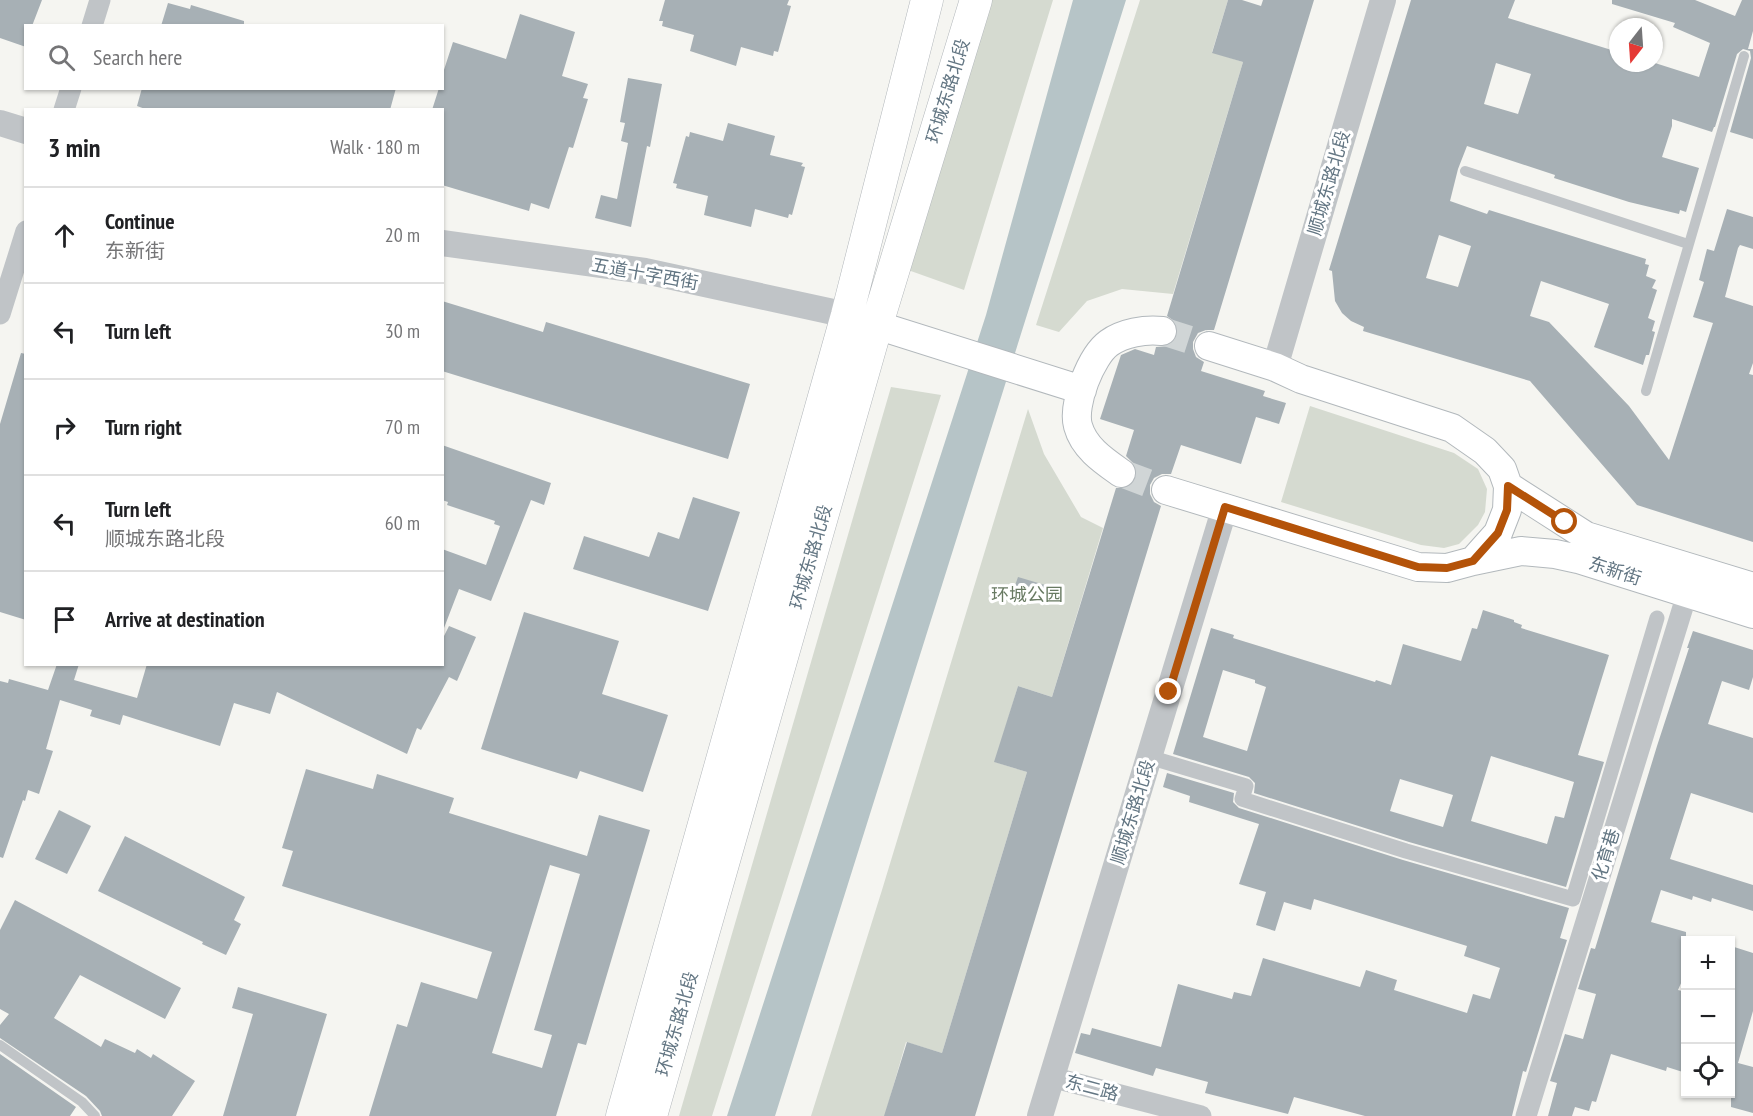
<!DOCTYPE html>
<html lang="en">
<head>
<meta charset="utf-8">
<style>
  :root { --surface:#fff; --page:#f2f2f2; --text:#202124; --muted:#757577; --line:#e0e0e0 }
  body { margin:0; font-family:"PT Sans Narrow","Noto Sans SC",sans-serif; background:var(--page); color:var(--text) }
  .controls { position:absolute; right:18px; bottom:18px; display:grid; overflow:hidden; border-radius:0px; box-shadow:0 2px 4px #0004 }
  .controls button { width:54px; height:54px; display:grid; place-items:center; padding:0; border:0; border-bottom:2px solid var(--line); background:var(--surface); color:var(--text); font:30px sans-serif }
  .compass { position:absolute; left:1609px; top:18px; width:54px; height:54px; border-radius:50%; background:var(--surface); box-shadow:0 2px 4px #0004; rotate:197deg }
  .stop { position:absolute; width:18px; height:18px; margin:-14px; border:4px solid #b45309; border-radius:50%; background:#fff }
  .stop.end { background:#b45309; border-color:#fff; box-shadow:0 2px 6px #0008 }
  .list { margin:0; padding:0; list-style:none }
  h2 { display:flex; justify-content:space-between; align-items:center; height:78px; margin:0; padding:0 24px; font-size:26px }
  h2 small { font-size:20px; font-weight:400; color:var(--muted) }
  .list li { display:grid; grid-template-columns:39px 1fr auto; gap:18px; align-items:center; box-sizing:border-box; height:96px; padding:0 24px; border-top:2px solid var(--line) }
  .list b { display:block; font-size:22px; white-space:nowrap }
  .list p { margin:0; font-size:20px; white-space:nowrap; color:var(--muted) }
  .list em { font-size:20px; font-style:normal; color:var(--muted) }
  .icon { flex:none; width:33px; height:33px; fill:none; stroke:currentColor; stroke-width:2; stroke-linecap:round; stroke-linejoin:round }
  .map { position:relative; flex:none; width:1753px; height:1116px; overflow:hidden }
  .search { position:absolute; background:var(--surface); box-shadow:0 2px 4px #0004; left:24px; top:24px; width:420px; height:66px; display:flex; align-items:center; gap:15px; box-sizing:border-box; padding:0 21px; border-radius:0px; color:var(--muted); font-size:22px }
  .panel { position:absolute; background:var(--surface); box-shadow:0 2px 4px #0004; left:24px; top:108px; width:420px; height:558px; border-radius:0px }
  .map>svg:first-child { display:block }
  .green { fill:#d5dad0 }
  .water { fill:#b6c4c7 }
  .building { fill:#a7b0b5; fill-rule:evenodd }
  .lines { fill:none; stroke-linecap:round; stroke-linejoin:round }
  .secondary-tunnel { stroke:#d0d5d6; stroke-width:28; stroke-dasharray:28 14; stroke-linecap:butt }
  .secondary-casing { stroke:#b2b8bc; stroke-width:30 }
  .primary-casing { stroke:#b1b6ba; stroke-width:33 }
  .service { stroke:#c0c4c7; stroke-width:10 }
  .pedestrian { stroke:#c0c4c7; stroke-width:15 }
  .minor { stroke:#c0c4c7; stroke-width:21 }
  .tertiary { stroke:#c0c4c7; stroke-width:26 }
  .secondary { stroke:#fff; stroke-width:28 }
  .primary { stroke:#fff; stroke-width:32 }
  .route { stroke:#b45309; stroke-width:8 }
  .labels { text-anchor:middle; stroke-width:6; stroke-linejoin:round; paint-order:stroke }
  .street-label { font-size:18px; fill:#637683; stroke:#fff }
  .park-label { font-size:18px; fill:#687a62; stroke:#fff }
</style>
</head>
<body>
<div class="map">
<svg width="1753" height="1116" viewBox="0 0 1753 1116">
  <rect width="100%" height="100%" fill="#f5f5f1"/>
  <path class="green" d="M992,0h61l-89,290 -56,-20z
    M1140,0h88l-16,52 31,10 -70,232 -51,-5 -35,12 -28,31 -23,-7z
    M891,387l50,8 -229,721h-33z
    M1310,406l144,47 24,16 9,20 -2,23 -7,13 -19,19 -15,4 -23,-3 -140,-43z
    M1028,409l16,45 37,63 22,11 -51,169 -34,-11 -23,76 32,10 -85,281 -36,-11 -21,73 1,1h-75l71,-226z"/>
  <path class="water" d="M1073,0h53l-351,1116h-48l259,-801z"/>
  <path class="building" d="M0,0h42l-10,26h-6v21l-26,-9z
    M665,0h124l-2,5 4,1 -13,46 -4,-1 -1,5 -32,-9 -5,19 -46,-15 4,-16 -32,-9 1,-5h-4z
    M1228,0h14l19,6 2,-6h51l-100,330h-8l-8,3 -5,9v7l3,8 8,5 -3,9 64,20 -2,5 23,7 -7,21 -23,-7 -15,47 -60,-19 -10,29h-9l-8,4 -4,7v9l4,8 7,4 -186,610h-91l23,-74 35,11 85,-281 -33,-10 24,-76 34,11 64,-209h12l7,-6 2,-7 -1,-9 -10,-10 8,-26 -34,-11 21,-64 14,-6 19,6 2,-8 14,-1 5,-5 3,-8 -1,-10 -10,-7 76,-254 -31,-9z
    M1411,0h104l-7,18 110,34v11h37l44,14 11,-34 -37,-16 2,-4 -63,-19v-4h83l40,16 7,-16h11v31l-5,18h5v90l-23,-7 21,-74 -1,-7 -7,-2 -6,5 -22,73h-1l-2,5 -40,-13v7l-10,31 37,11 -13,44 -6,-2 -1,4 -50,-12 -75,-24 1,-3 -88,-29 -9,23 -8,32 37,13 2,-4 157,49 -1,5 4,1 -3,11 10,4 -4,8 5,2 -9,28 7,3 -3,10 3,1 -6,23h-3l-3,10 -49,-18 15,-43 -68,-23 -11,35 19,6 80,84 40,54 44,-137 -20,-6 11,-35 -5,-2 8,-31 7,2 13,-42 26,8v32l-13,-4 -2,3 -13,49 28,9v57l-4,11 4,1v167l-116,-37 -107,-124 -167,-50 1,-4 -13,-6 -9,-8 -7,-12 -3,-30 -3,-1zM1496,63l35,11 -13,40 -34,-10zM1439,235l32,11 -13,41 -32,-9z
    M168,3l22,6 1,-4 53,16v5h-83z
    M520,14l55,18 -13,44 26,8 -5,14 5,1 -15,49 -4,-1 -20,62 -18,-6 -2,8 -87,-26v-75h-10l7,-22h3v-12l11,-34 53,17z
    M628,78l34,6 -12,63 -3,-1 -16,81 -36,-9 6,-23 16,4 11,-56 -7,-2 4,-18 -5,-1z
    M142,88h254l-6,22h-242l-11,-4z
    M728,123l47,13 -5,19 33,8 -2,3 4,1 -13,48 -3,-1 -1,4 -33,-9 -4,18 -47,-12 4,-19 -32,-8 1,-4 -4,-1 13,-47 3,1 1,-5 33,9z
    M442,301l101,31 3,-10 204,62 -22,75 -286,-88z
    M21,353l5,1v266l-26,-8v-188z
    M442,445l109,38 -7,22 -13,-5 -40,101 -32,-12 -15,39h-2v-79l44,16 14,-39 -6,-2 1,-3 -48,-16 1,-3 -6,-2z
    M693,497l47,15 -32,99 -135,-42 11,-33 65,21 9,-25 21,7z
    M1018,577l27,8 -6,18 -27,-9z
    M1483,610l31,10v2l8,3 -1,3 88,27 -31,100 26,7 -38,125 -157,-45 -155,-49 1,-10 -6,-6 -76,-23 38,-126 23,7 -1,3 142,44 1,-2 15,5 12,-41 58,17 11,-33 5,1zM1223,670l32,10v3l11,4 -19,64 -44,-14zM1491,756l83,26 -10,36 -9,-2 -8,28 -76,-23zM1400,779l53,16 -10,32 -53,-16z
    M524,612l95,29 -17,53 66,21 -25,77 -63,-21 -3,8 -96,-30z
    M449,626l27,11 -19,44 -8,-4 -28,53 -4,-2 -10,26 -130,-62 -7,22 -36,-11 -14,43 -97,-31 -3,10 -30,-9 2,-6 -32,-10 -14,49 7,2 -14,43 -11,-4 -3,11 -2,-1 -20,58 -3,-1v-176l8,2 1,-4 39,11 9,-26h22l-5,16 63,18 10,-34h295v-24z
    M1693,631l60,19v27l-4,13 -27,-9 -14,43 45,14v75l-62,-20 -21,66 83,26v26l-41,-13 -1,4 -18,-6 -1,4 -31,-10 -10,32 35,10v40l-8,18 8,2v81l-19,-6 -1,4 -55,-17 -15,48 -4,-1 -3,10 -14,-4 -3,9h-24l9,-33 -7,-2 15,-47 18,5 13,-45 -18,-5 13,-41 4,1 62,-203 32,-98h-2z
    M306,769l67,20 4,-15 77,24 -5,15 138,43 12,-41 51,15 -64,215 -8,-2 -22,73h-187l28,-92 10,3 14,-45 56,17 15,-47 -210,-66 11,-35 -11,-3zM550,865l30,9 -46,156 18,5 -10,33 -50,-15z
    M1167,773l67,20 -1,9 6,6 164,52 166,48 -9,30 7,2 -41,132 -3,-1 -11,45h-147l-71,-19 -6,17 -83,-21 3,-11 -52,-14 -3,8 -78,-23 6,-20 9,2 2,-7 69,19 17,-63 54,15 2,-7 17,4 12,-38 97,29 6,-17 31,10 -3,10 73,23 6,-19 17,5 10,-31 -36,-12 3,-10 -153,-47 -3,11 -27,-8 -9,29 -19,-6 10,-33 -27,-8 20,-60 -70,-22 1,-6 -27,-9z
    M59,810l32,16 -24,48 -32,-15z
    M125,836l120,61 -11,23 7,4 -15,31 -24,-11 1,-2 -105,-51z
    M15,900l166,88 -16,31 -85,-44 -26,43 47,29 4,-8 30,14 2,-4 14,9 2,-4 42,27 -23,35h-70l-2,-5 -14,-15 -86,-58v-13l9,-11 -9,-5v-79z
    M1731,946l22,7v58l-15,52 15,4v46l-22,-6z
    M238,987l89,27 -31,102h-73l30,-102 -21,-6z
    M0,1054l76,53 -6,9h-70z"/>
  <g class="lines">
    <path class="secondary-tunnel" d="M1162,331l47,15
      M1121,473l45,17"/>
    <defs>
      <path id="secondary" d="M854,318l228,72
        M1121,473c-17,-12 -37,-25 -43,-47 -6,-21 13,-70 31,-83 14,-10 36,-14 53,-12
        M1508,486l78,50 167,51
        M1166,490l252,77 29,1 26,-7 25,-28 9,-23 1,-24 -6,-17 -17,-18 -33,-23 -151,-49 -26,-12 -66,-21
        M1473,561l48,-10 34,3 23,5 175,55"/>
      <path id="primary" d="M622,1116l225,-801 80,-315
        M651,1116l226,-792 99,-324"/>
    </defs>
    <use href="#secondary" class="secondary-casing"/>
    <use href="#primary" class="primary-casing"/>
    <path class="service" d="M1465,171l223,73
      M1646,391l98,-335
      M0,1045l82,57 13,14"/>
    <path class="pedestrian" d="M1149,757l97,29 -4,13 164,52 167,48 84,-281"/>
    <path class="minor" d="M92,26l8,-26
      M64,110l7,-22
      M0,314l26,-83
      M1051,1077l150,39
      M1526,1116l161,-522"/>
    <path class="tertiary" d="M0,123l26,8
      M442,243l203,28 202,44
      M1275,367l108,-367
      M1040,1116l185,-609"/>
    <use href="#secondary" class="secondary"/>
    <use href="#primary" class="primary"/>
  </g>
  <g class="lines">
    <path class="route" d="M1169,692l56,-185 193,60 29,1 26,-7 25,-28 9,-23 1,-24 57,36"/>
  </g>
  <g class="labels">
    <g class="street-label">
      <text transform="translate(948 91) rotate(-73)" y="6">环城东路北段</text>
      <text transform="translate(1329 183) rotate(-74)" y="6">顺城东路北段</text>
      <text transform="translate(645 274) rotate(10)" y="6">五道十字西街</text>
      <text transform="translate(811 557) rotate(-74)" y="6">环城东路北段</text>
      <text transform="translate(1615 571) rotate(18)" y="6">东新街</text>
      <text transform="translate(1133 812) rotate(-73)" y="6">顺城东路北段</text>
      <text transform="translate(1606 855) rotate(-73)" y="6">化育巷</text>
      <text transform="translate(677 1024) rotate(-74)" y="6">环城东路北段</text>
      <text transform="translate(1092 1088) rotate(15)" y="6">东二路</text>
    </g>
    <g class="park-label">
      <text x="1027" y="601">环城公园</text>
    </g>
  </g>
</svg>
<div class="controls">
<button>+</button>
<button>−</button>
<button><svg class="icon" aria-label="locate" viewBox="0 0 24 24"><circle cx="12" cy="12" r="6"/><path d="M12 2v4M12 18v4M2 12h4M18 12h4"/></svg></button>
</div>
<svg class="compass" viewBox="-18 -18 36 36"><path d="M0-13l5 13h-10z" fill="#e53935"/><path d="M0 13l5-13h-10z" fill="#757577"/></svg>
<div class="stop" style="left:1565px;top:522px"></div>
<div class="stop end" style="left:1169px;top:692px"></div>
<div class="search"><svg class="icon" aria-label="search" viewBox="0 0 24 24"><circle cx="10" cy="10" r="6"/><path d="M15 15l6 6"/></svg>Search here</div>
<section class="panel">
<h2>3 min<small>Walk · 180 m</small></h2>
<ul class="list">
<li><svg class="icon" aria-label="ahead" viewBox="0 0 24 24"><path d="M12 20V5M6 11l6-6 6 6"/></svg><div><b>Continue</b><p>东新街</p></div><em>20 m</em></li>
<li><svg class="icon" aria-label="left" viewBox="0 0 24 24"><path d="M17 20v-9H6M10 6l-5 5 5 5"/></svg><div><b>Turn left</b></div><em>30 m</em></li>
<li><svg class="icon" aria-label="right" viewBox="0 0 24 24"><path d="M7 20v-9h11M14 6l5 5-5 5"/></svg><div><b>Turn right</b></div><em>70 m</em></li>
<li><svg class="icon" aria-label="left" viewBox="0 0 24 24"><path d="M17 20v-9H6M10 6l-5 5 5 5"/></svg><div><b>Turn left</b><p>顺城东路北段</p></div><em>60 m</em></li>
<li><svg class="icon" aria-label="arrive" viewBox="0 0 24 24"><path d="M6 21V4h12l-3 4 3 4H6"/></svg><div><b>Arrive at destination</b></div></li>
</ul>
</section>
</div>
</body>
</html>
